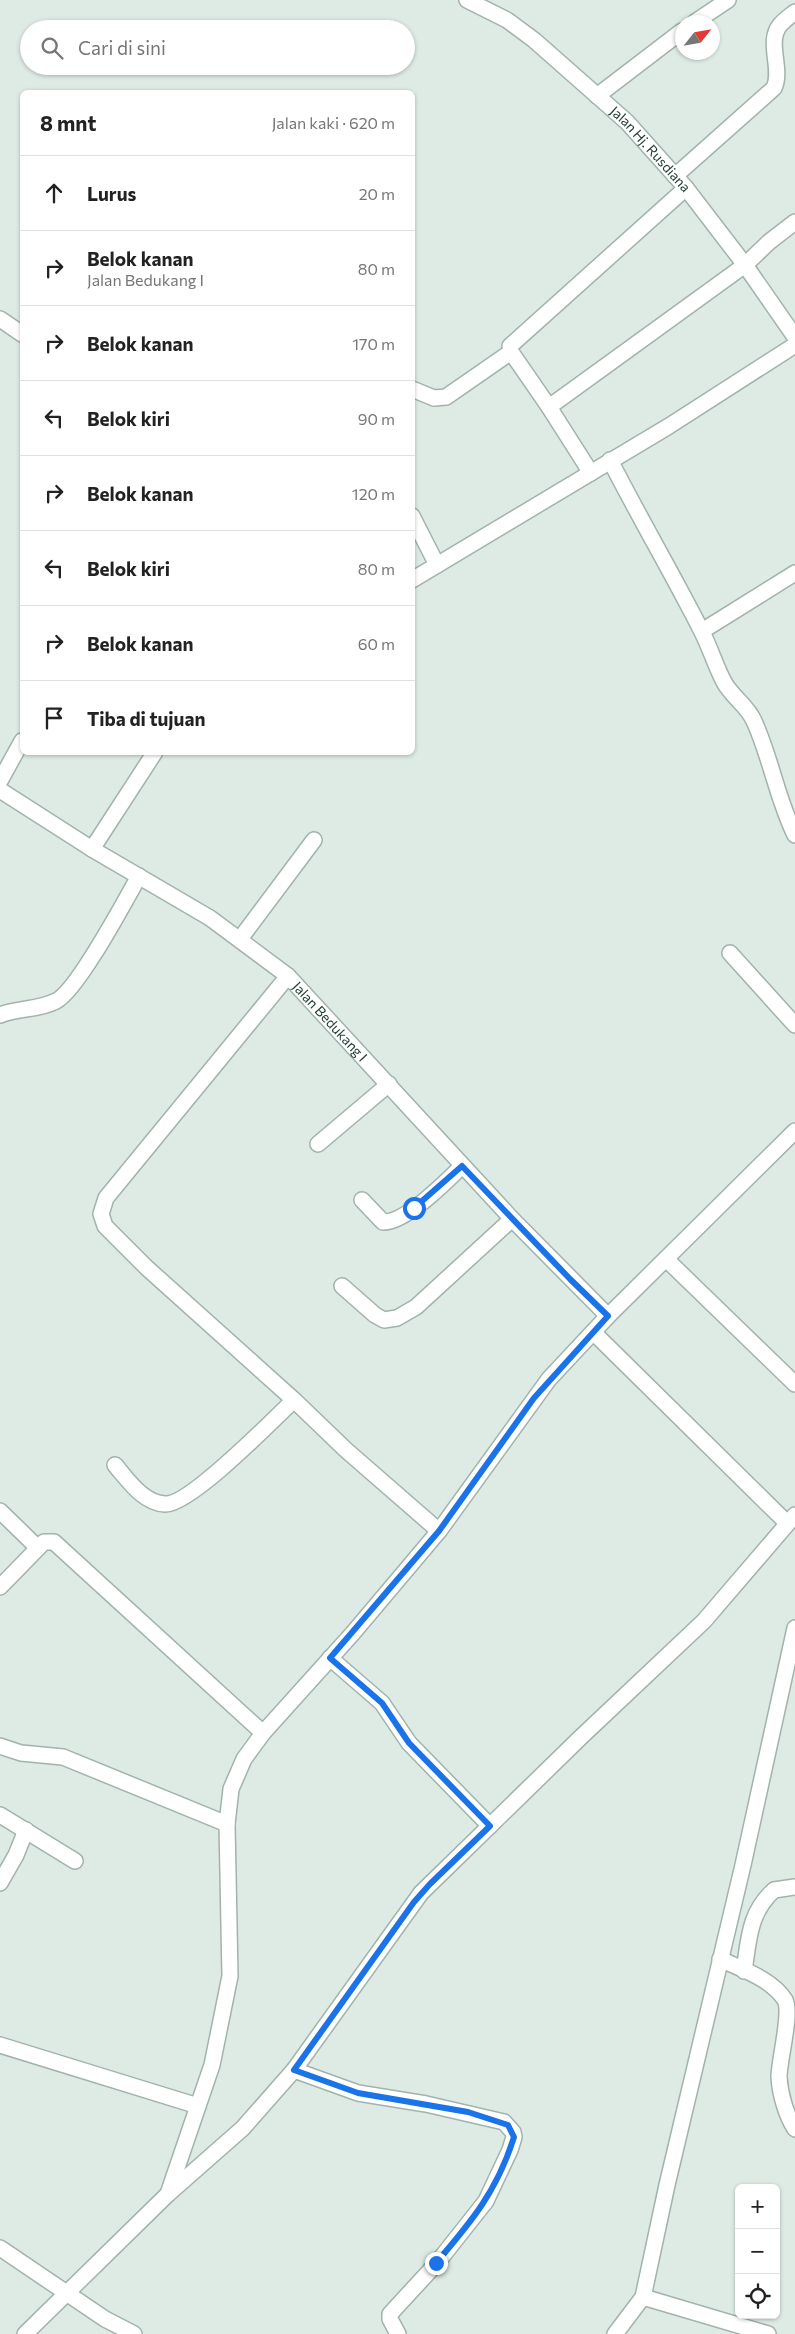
<!DOCTYPE html>
<html lang="id">
<head>
<meta charset="utf-8">
<style>
  :root { --surface:#fff; --page:#f6f6f6; --text:#222; --muted:#767676; --line:#e0e0e0 }
  body { margin:0; font-family:Commissioner,sans-serif; background:var(--page); color:var(--text) }
  .controls { position:absolute; right:15px; bottom:15px; display:grid; overflow:hidden; border-radius:8px; box-shadow:0 1px 4px #0004 }
  .controls button { width:45px; height:45px; display:grid; place-items:center; padding:0; border:0; border-bottom:1px solid var(--line); background:var(--surface); color:var(--text); font:25px sans-serif }
  .compass { position:absolute; left:675px; top:15px; width:45px; height:45px; border-radius:50%; background:var(--surface); box-shadow:0 1px 4px #0004; rotate:59deg }
  .stop { position:absolute; width:15px; height:15px; margin:-11px; border:4px solid #1a73e8; border-radius:50%; background:#fff }
  .stop.end { background:#1a73e8; border-color:#fff; box-shadow:0 1px 5px #0008 }
  .list { margin:0; padding:0; list-style:none }
  h2 { display:flex; justify-content:space-between; align-items:center; height:65px; margin:0; padding:0 20px; font-size:21px }
  h2 small { font-size:16px; font-weight:400; color:var(--muted) }
  .list li { display:grid; grid-template-columns:32px 1fr auto; gap:15px; align-items:center; box-sizing:border-box; height:75px; padding:0 20px; border-top:1px solid var(--line) }
  .list b { display:block; font-size:19px; white-space:nowrap }
  .list p { margin:0; font-size:16px; white-space:nowrap; color:var(--muted) }
  .list em { font-size:16px; font-style:normal; color:var(--muted) }
  .icon { flex:none; width:28px; height:28px; fill:none; stroke:currentColor; stroke-width:2; stroke-linecap:round; stroke-linejoin:round }
  .map { position:relative; flex:none; width:795px; height:2334px; overflow:hidden }
  .search { position:absolute; background:var(--surface); box-shadow:0 1px 4px #0004; left:20px; top:20px; width:395px; height:55px; display:flex; align-items:center; gap:12px; box-sizing:border-box; padding:0 18px; border-radius:28px; color:var(--muted); font-size:19px }
  .panel { position:absolute; background:var(--surface); box-shadow:0 1px 4px #0004; left:20px; top:90px; width:395px; height:665px; border-radius:8px }
  .map>svg:first-child { display:block }
  .lines { fill:none; stroke-linecap:round; stroke-linejoin:round }
  .minor-casing { stroke:#a1b3ac; stroke-width:18 }
  .minor { stroke:#fff; stroke-width:15 }
  .route { stroke:#1a73e8; stroke-width:6 }
  .labels { text-anchor:middle; stroke-width:4.5; stroke-linejoin:round; paint-order:stroke }
  .street-label { font-size:14px; fill:#1e3b33; stroke:#eef7f3 }
</style>
</head>
<body>
<div class="map">
<svg width="795" height="2334" viewBox="0 0 795 2334">
  <rect width="100%" height="100%" fill="#deebe5"/>
  <g class="lines">
    <defs>
      <g id="minor">
        <path id="s1" d="M467,0l40,20 27,20 93,82 59,66 59,77 50,72"/>
        <path d="M695,22l33,-22"/>
        <path d="M597,96l85,-65"/>
        <path d="M675,176l99,-88c9,-19 -8,-46 6,-63 4,-5 10,-9 15,-13"/>
        <path d="M0,319l22,15"/>
        <path d="M412,389l22,9 12,-1 65,-45"/>
        <path d="M549,407l196,-142 24,-23 26,-20"/>
        <path d="M610,460c29,57 62,113 91,170 9,17 14,35 23,52 8,15 23,23 30,39 17,37 23,78 41,114"/>
        <path d="M591,473l-42,-66 -38,-55 -1,-6 176,-158"/>
        <path d="M412,516l25,49"/>
        <path d="M412,580l257,-154 126,-81"/>
        <path d="M702,631l93,-58"/>
        <path d="M0,781l22,-40"/>
        <path id="s2" d="M0,790l92,59 118,69 78,58 224,243 96,97"/>
        <path d="M92,849l63,-97"/>
        <path d="M240,939l74,-99"/>
        <path d="M730,953l65,72"/>
        <path d="M288,976l-182,222 -5,16 4,12 42,42 147,132 52,50 93,81"/>
        <path d="M0,1015c18,-7 39,-5 56,-14 21,-10 69,-100 83,-125"/>
        <path d="M318,1144l71,-60"/>
        <path d="M362,1200l21,22c22,1 64,-41 79,-56"/>
        <path d="M666,1259l129,125"/>
        <path d="M342,1286l33,29 9,5 13,-2 19,-11 96,-88"/>
        <path d="M593,1332l194,191"/>
        <path d="M115,1465c13,15 28,38 50,39 24,2 108,-84 129,-104"/>
        <path d="M0,1511l38,37"/>
        <path d="M0,1587l44,-45h10l209,191"/>
        <path d="M330,1658l52,45 27,40 81,83"/>
        <path d="M0,1746l21,7 42,4 164,67"/>
        <path d="M0,1815l75,46"/>
        <path d="M0,1883l16,-28 10,-25"/>
        <path d="M720,1959c21,10 52,20 65,41 7,13 -6,60 -6,77 1,17 7,38 16,52"/>
        <path d="M744,1971c5,-33 5,-58 30,-81l21,-3"/>
        <path d="M0,2045l198,61"/>
        <path d="M294,2070l64,23 68,11 78,18 9,10 1,5 -4,13 -24,51 -49,62 -47,51v5l8,15"/>
        <path d="M168,2194l44,-129 18,-89 -3,-152 4,-35 13,-30 19,-26 90,-100 86,-102 110,-152 59,-63 187,-185"/>
        <path d="M0,2248l105,71 29,15"/>
        <path d="M643,2297l125,37"/>
        <path d="M25,2334l143,-140 75,-66 51,-58 127,-177 160,-156 123,-116 91,-106"/>
        <path d="M615,2334l28,-37 24,-112 76,-320 52,-237"/>
      </g>
    </defs>
    <use href="#minor" class="minor-casing"/>
    <use href="#minor" class="minor"/>
  </g>
  <g class="lines">
    <path class="route" d="M414,1208l48,-42 108,113 38,37 -74,82 -95,133 -109,127 52,45 27,40 81,83 -60,58 -16,18 -120,168 64,23 110,19 40,13 6,12c-17,54 -42,84 -78,126"/>
  </g>
  <g class="labels">
    <g class="street-label">
      <text dy="5" stroke="none"><textPath href="#s1" startOffset="238">Jalan Hj. Rusdiana</textPath></text>
      <text dy="5" stroke="none"><textPath href="#s2" startOffset="405">Jalan Bedukang I</textPath></text>
    </g>
  </g>
</svg>
<div class="controls">
<button>+</button>
<button>−</button>
<button><svg class="icon" aria-label="locate" viewBox="0 0 24 24"><circle cx="12" cy="12" r="6"/><path d="M12 2v4M12 18v4M2 12h4M18 12h4"/></svg></button>
</div>
<svg class="compass" viewBox="-18 -18 36 36"><path d="M0-13l5 13h-10z" fill="#e53935"/><path d="M0 13l5-13h-10z" fill="#767676"/></svg>
<div class="stop" style="left:414px;top:1208px"></div>
<div class="stop end" style="left:436px;top:2263px"></div>
<div class="search"><svg class="icon" aria-label="search" viewBox="0 0 24 24"><circle cx="10" cy="10" r="6"/><path d="M15 15l6 6"/></svg>Cari di sini</div>
<section class="panel">
<h2>8 mnt<small>Jalan kaki · 620 m</small></h2>
<ul class="list">
<li><svg class="icon" aria-label="ahead" viewBox="0 0 24 24"><path d="M12 20V5M6 11l6-6 6 6"/></svg><div><b>Lurus</b></div><em>20 m</em></li>
<li><svg class="icon" aria-label="right" viewBox="0 0 24 24"><path d="M7 20v-9h11M14 6l5 5-5 5"/></svg><div><b>Belok kanan</b><p>Jalan Bedukang I</p></div><em>80 m</em></li>
<li><svg class="icon" aria-label="right" viewBox="0 0 24 24"><path d="M7 20v-9h11M14 6l5 5-5 5"/></svg><div><b>Belok kanan</b></div><em>170 m</em></li>
<li><svg class="icon" aria-label="left" viewBox="0 0 24 24"><path d="M17 20v-9H6M10 6l-5 5 5 5"/></svg><div><b>Belok kiri</b></div><em>90 m</em></li>
<li><svg class="icon" aria-label="right" viewBox="0 0 24 24"><path d="M7 20v-9h11M14 6l5 5-5 5"/></svg><div><b>Belok kanan</b></div><em>120 m</em></li>
<li><svg class="icon" aria-label="left" viewBox="0 0 24 24"><path d="M17 20v-9H6M10 6l-5 5 5 5"/></svg><div><b>Belok kiri</b></div><em>80 m</em></li>
<li><svg class="icon" aria-label="right" viewBox="0 0 24 24"><path d="M7 20v-9h11M14 6l5 5-5 5"/></svg><div><b>Belok kanan</b></div><em>60 m</em></li>
<li><svg class="icon" aria-label="arrive" viewBox="0 0 24 24"><path d="M6 21V4h12l-3 4 3 4H6"/></svg><div><b>Tiba di tujuan</b></div></li>
</ul>
</section>
</div>
</body>
</html>
